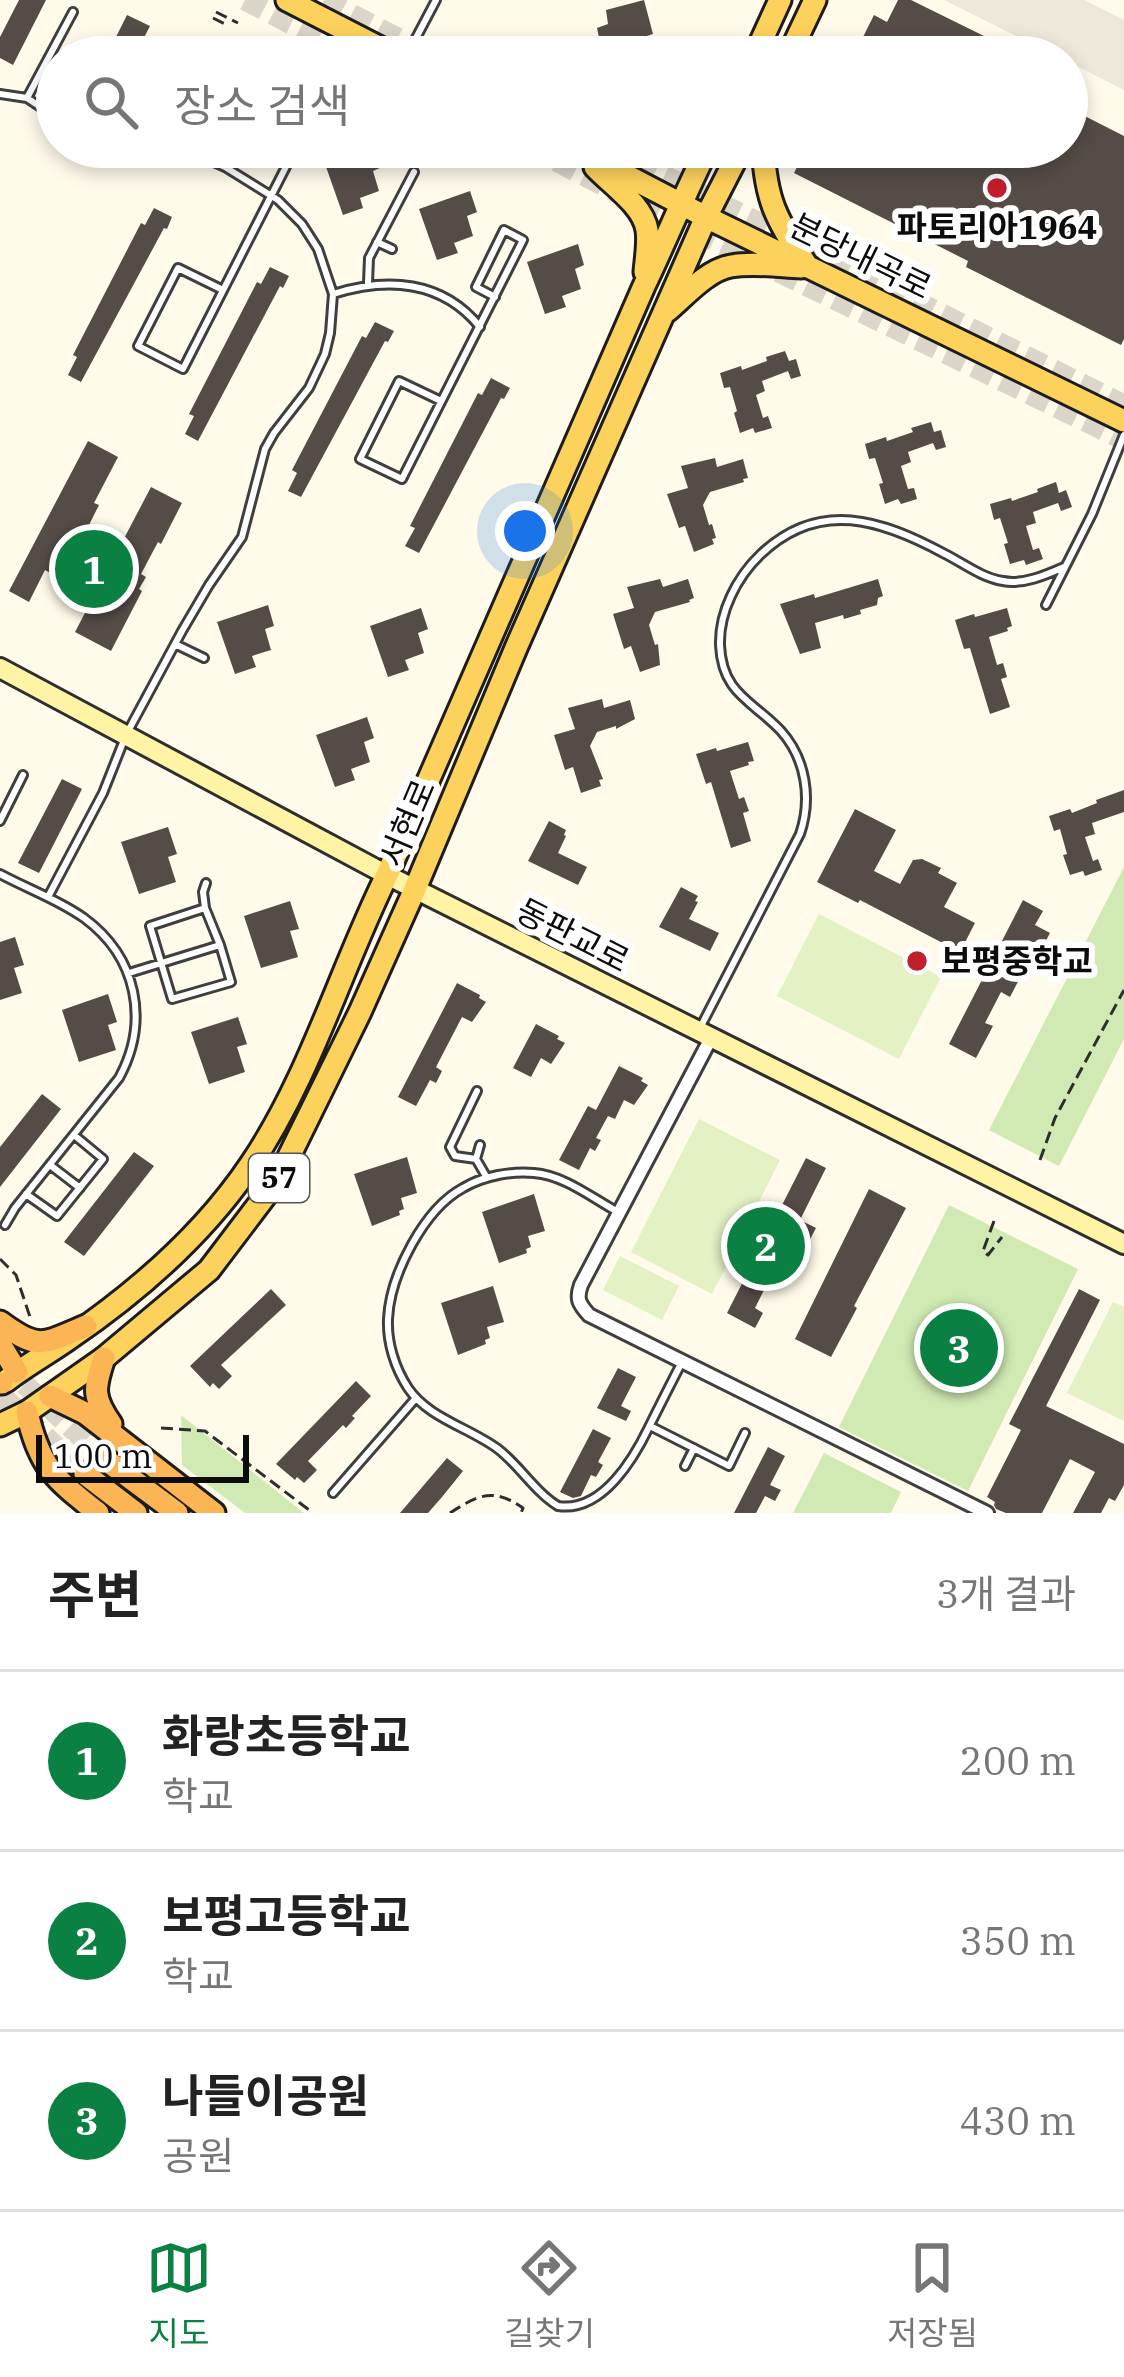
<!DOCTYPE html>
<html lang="ko">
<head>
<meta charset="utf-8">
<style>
  :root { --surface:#fff; --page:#f6f6f6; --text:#222; --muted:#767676; --line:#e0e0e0; --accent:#0b8043 }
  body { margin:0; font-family:"IBM Plex Serif","Noto Sans KR",serif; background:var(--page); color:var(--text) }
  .scale { position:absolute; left:36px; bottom:30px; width:213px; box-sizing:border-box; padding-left:12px; border:6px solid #0c0c0c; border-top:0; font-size:33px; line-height:42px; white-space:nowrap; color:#0c0c0c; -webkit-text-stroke:9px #fff; paint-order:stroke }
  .you { position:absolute; left:525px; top:531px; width:42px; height:42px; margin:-30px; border:9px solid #fff; border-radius:50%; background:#1a73e8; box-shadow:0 0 0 18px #1a73e833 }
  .badge { display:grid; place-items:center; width:78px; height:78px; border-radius:50%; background:var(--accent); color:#fff; font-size:39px; font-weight:700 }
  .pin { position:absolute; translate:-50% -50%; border:6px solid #fff; box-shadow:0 3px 12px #0006 }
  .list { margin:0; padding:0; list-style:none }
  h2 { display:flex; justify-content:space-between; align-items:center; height:156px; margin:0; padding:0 48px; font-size:51px }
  h2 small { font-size:39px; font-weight:400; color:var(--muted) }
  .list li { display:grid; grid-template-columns:78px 1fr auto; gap:36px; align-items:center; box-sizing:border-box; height:180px; padding:0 48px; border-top:3px solid var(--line) }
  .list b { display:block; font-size:45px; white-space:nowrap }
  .list p { margin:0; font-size:39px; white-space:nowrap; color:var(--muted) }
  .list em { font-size:39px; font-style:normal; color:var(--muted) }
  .icon { flex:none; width:66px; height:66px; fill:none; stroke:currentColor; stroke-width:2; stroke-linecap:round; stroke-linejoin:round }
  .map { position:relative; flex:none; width:1124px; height:1513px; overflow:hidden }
  .search { position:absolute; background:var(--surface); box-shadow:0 6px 18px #0003; left:36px; right:36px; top:36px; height:132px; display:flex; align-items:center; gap:30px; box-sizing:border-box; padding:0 42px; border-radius:66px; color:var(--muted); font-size:45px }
  .sheet { height:696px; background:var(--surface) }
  nav { display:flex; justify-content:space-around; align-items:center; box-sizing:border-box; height:168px; border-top:3px solid var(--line); background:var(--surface); font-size:33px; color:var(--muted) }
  nav a { display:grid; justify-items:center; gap:6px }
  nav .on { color:var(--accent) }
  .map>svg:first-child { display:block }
  .green { fill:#d1eab3 }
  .pitch { fill:#e3f1c5 }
  .plaza { fill:#eee8da }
  .building { fill:#554c48 }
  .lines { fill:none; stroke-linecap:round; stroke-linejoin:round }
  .trunk-tunnel { stroke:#dbd6c9; stroke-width:21; stroke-dasharray:21 10; stroke-linecap:butt }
  .service-casing { stroke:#3f3f3f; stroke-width:12 }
  .minor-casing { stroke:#3f3f3f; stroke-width:18 }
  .secondary-casing { stroke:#2e2e2e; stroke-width:24 }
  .primary-casing { stroke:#1d1d1d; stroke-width:27 }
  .trunk-casing { stroke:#1d1d1d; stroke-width:27 }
  .path { stroke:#2e2e2e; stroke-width:3; stroke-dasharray:12 6; stroke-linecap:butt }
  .service { stroke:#fff; stroke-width:6 }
  .minor { stroke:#fff; stroke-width:12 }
  .secondary { stroke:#fff3a5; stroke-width:18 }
  .primary { stroke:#fdd25c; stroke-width:21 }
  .trunk { stroke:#fcb555; stroke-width:21 }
  .poi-dot { fill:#c01f2b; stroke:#fff; stroke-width:4.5 }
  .labels { text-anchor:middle; stroke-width:12; stroke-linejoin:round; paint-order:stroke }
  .shield { fill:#fff; stroke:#555; stroke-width:3 }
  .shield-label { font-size:30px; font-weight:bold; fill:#0c0c0c }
  .poi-label { font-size:33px; font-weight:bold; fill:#0c0c0c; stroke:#fff }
  .street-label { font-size:33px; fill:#0c0c0c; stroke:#fff }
</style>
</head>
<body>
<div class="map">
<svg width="1124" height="1513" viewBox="0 0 1124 1513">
  <rect width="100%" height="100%" fill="#fffaea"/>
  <path class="green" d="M1124,867v172l-65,127 -70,-36z
    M949,1205l129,64 -110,222 -129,-64z
    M181,1415l123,98h-59l-63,-48z
    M824,1453l77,39 -10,21h-98z"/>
  <path class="pitch" d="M819,914l122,63 -42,82 -122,-63z
    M699,1119l81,41 -68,134 -81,-42z
    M620,1256l59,30 -17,34 -59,-30z
    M1113,1302l11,5v114l-57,-28z"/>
  <path class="plaza" d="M944,0h140l40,20v70l-57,-29v-4h-9z"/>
  <path class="building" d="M19,0h27l-33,65 -13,-7v-21z
    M644,0l9,34 -19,6 2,17h-33l-6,-29 11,-4 -2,-14z
    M898,0h13l75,37 -10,20h-123l21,-42 13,7z
    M127,15l23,11 -16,31h-28z
    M1067,107l57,29v203l-3,6 -155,-78 2,-6 -174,-88 13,-26h260z
    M372,147h4l6,20 -9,4 6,20 -19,7 3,10 -20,7 -18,-51z
    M470,191l7,21 -10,4 6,20 -19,7 4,10 -21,7 -18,-51z
    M154,208l18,9 -5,12 -3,-1 -83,154 -13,-7 9,-18 -4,-2 68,-132 4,2z
    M578,244l6,21 -9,4 6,20 -19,7 4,11 -21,7 -18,-52z
    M270,267l19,9 -6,12 -3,-2 -82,155 -13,-7 9,-18 -5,-2 68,-132 4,2z
    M375,322l19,9 -6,11 -3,-1 -84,156 -13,-6 9,-18 -5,-3 70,-134 4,2z
    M785,351l4,10 7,-2 5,17 -10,3 -3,-8 -26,10 3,10 -9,4 7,23 5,-2 4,12 -17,5 -2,-5 -13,5 -6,-20 3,-2 -7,-24 -6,1 -4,-15 21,-7 1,4 25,-9 -1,-4z
    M491,378l19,10 -6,11 -3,-1 -82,155 -14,-7 10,-18 -5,-2 68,-133 4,2z
    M931,422l3,10 7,-2 5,17 -10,3 -3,-7 -25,9 3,10 -10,4 7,23 6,-1 3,11 -16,5 -3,-5 -13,5 -6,-20 4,-1 -8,-25 -6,1 -4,-15 21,-7 1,4 26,-9 -2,-4z
    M88,441l30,16 -24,46 5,2 -19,38 -9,13 -4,-2 -11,22 -11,-6 -16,32 -20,-11z
    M715,458l2,9 26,-8 5,19 -5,1 1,3 -34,10 -7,13 6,20 3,-1 4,14 -4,1 2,5 -20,8 -9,-26 -6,2 -12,-34 21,-6 -7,-22z
    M1056,482l3,11 7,-3 6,17 -11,4 -3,-8 -25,9 3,11 -10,3 7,24 6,-2 4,11 -17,6 -2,-5 -14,4 -6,-20 4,-1 -8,-25 -6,2 -4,-16 21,-6 1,3 26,-9 -1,-3z
    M151,487l31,16 -21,41 -3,-2 -17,32 5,3 -7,12 3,2 -31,60 -36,-19z
    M660,579l3,8 25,-8 6,19 -5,2 1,2 -35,10 -6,13 6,20 3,-1 2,21 -20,7 -9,-26 -7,3 -11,-35 21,-6 -7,-21z
    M878,579l5,17 -5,2 -1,7 -17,5 1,4 -17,5 -1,-4 -28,8 6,25 -21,6 -20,-50 34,-10 1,4z
    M268,605l6,21 -9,3 6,21 -19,6 4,11 -21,7 -18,-52z
    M421,608l7,21 -10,4 6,20 -19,7 4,10 -21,7 -18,-51z
    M1007,608l5,18 -5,2 1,3 -19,6 8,28 6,-2 4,14 -6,2 9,28 -20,7 -20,-66 -6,1 -9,-29 19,-6 1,3z
    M602,699l2,9 26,-8 5,19 -19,10v-3l-19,6 -7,14 13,33 -4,1 2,6 -20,7 -8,-26 -8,3 -11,-35 21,-6 -7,-21z
    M367,717l7,21 -10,4 6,20 -19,7 4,11 -20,7 -19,-52z
    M748,742l6,19 -6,1 1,3 -19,6 9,28 5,-2 5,14 -6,2 8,28 -20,7 -20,-66 -5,2 -10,-30 20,-6 1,3z
    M62,779l20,10 -43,84 -21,-10z
    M1124,790v22l-32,11 3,11 -10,3 8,24 5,-2 4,11 -17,6 -2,-5 -13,4 -7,-20 4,-1 -7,-25 -6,2 -5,-15 21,-7 2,4 25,-10 -1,-3z
    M855,809l41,21 -22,41 26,13 13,-24 9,-1 19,9 -3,5 19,10 -13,24 31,16 -15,29 -100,-52 -2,3 -41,-21z
    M549,821l17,9 -2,5 2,1 -8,17 29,14 -9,18 -50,-24z
    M168,827l9,27 -9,3 8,25 -37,12 -18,-52z
    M681,887l17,9 -3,5 3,1 -9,17 30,14 -9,18 -51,-24z
    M1023,900l20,11 -8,14 15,8 -21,40 -5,-3 -14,27 -9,-5 -16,31 8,3 -17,32 -27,-14z
    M290,901l9,28 -9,2 8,26 -37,11 -17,-52z
    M15,937l9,28 -10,3 8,25 -22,7v-58z
    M457,983l23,12 -1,3 7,4 -14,20 -10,-5 -26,50 6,4 -6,12 -6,-3 -14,26 -18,-9z
    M108,994l9,28 -9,3 8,25 -37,12 -17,-52z
    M238,1017l9,27 -10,3 8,25 -36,12 -18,-52z
    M536,1024l23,12 -2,3 8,4 -14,21 -10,-6 -10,19 -18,-9z
    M619,1066l24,12 -2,3 7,4 -14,20 -10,-5 -9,19 -7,-3 -12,22 5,2 -6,11 -5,-3 -11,22 -20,-10 29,-54 8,4z
    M42,1094l19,15 -61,78v-40z
    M134,1152l20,14 -70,90 -20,-14z
    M407,1157l10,36 -16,5 3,11 -5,2 1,4 -28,11 -18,-52z
    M806,1158l20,10 -26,52 16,8 -22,42 -16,-8 -23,46 8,5 -8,15 -28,-15z
    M869,1189l37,19 -52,98 3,2 -26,49 -36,-18z
    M534,1194l11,37 -17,5 3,11 -5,2 1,4 -28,10 -17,-51z
    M493,1286l11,36 -17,5 3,11 -5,2 1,4 -28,11 -17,-52z
    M271,1289l15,16 -65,60 11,11 -13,13 -6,-6 -3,4 -20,-21z
    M1079,1289l21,11 -54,106 78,38v41l-9,16 -6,-3 -8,15h-28l22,-41 -25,-13 -28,54h-36l-10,-4 -2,-4 1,-3 -8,-5 34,-67 -12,-6z
    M618,1368l18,9 -15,29 10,5 -5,10 -29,-13z
    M356,1381l15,15 -19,20 3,2 -9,10 -3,-3 -35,36 9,9 -13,13 -7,-6 -2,3 -19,-16z
    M593,1429l18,9 -13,24 5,3 -7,12 -5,-2 -10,21 -8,2 -13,-6z
    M768,1447l17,9 -15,29 11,5 -6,11 -10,-5 -9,17h-22z
    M447,1458l16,13 -21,26 -14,16h-28z"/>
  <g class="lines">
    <path class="trunk-tunnel" d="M245,0l110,57
      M324,0l110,57
      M529,147l112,58 483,235
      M609,148l515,257
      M2,1363l100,94
      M0,1394l85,80"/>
    <defs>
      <path id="service" d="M406,57l30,-57
        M0,94l27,4 30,20
        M27,98l46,-86
        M377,242l15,7
        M368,283l1,-25 45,-86
        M223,290l-45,-22 -40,78 45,23 113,-222
        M333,294c54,-17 109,-14 147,33
        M441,401l-42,-20 -39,78 42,20 121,-239 -19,-10 -28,57 19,10
        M1046,605l46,-91 32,-79
        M175,644l29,14
        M0,821l23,-46
        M0,874c28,15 59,26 84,44 53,39 66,103 35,160l-104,130 -10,17
        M48,897l55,-104 23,-58 56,-104 27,-46 33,-48 23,-88 9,-16 35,-45 16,-34 5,-21 3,-39 -15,-45 -16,-25 -24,-24 -53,-33 -27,-12 -79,-4 -11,-4
        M205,908l-2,-16 3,-9
        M129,973l91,-28 11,37 -59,17 -22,-73 55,-18 15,37
        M700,1028l100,-194c12,-35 6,-75 -19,-103 -28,-30 -59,-37 -61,-86 -1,-33 17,-68 40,-90 59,-57 122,-35 185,-1 18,9 37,24 58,27 20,4 43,-6 61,-14
        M480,1145l-4,14 11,19
        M476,1159l-21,-3 -5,-9 27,-56
        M50,1165l30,23
        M26,1194l31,22 46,-57 -29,-24
        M616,1211c-25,-14 -53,-36 -82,-38 -24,-2 -51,3 -71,15 -39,21 -73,87 -75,131 -1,24 7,49 20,69 20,30 62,40 90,61 22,17 37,43 60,57 45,7 77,-50 91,-79 11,-22 22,-44 33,-65
        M650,1426l79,40 16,-33
        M685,1466l9,-18
        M333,1493l83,-95"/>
      <path id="minor" d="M711,1038l-130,247c-5,14 -2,19 8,30l398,198"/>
      <path id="secondary" d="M0,668l387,207 737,369"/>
      <path id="primary" d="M287,0l111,57
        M754,57l26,-57
        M788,57l27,-57
        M572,147l134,70 418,204
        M763,147c3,57 14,72 44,119
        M584,150l74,-3
        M595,167c17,18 48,38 52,63 2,13 -1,29 -2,42
        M667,311c18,-15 40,-41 64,-45 22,-4 48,0 70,1
        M6,1381c19,-15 41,-27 61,-41 69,-47 137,-106 184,-176 58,-85 90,-196 136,-289l257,-589c22,-46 41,-93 64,-139
        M0,1425l27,-13 77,-54 105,-88 69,-91 82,-167 55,-123 101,-241 190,-431 36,-70"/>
      <path id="trunk" d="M0,1322c39,29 43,22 86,4
        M0,1344l17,28
        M104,1358c-10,30 -12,39 7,66
        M0,1383h2
        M50,1396l35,17 129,100
        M27,1412c12,55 28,67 71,101
        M102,1457l75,56
        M85,1474l51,39"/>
    </defs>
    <use href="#service" class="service-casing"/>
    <use href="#minor" class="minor-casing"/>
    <use href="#secondary" class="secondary-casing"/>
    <use href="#primary" class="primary-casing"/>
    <use href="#trunk" class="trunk-casing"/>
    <path class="path" d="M216,12l22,11
      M213,18l14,7
      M1040,1160l15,-42 69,-128
      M994,1221l-11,30 5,4 14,-18
      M0,1259l16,16 15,45
      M161,1428l44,3 108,82
      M450,1513c28,-18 43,-26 73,-5l-2,5"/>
    <use href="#service" class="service"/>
    <use href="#minor" class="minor"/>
    <use href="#secondary" class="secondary"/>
    <use href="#primary" class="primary"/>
    <use href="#trunk" class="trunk"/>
  </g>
  <g class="poi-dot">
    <circle cx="997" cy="188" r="12"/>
    <circle cx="917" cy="961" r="12"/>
  </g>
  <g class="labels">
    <rect class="shield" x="249" y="1154" width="60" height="48" rx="9"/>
    <g class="shield-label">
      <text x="279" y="1188">57</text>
    </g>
    <g class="poi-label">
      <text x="997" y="239">파토리아1964</text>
      <text x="941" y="973" text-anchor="start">보평중학교</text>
    </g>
    <g class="street-label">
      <text transform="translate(861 256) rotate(26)" y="12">분당내곡로</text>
      <text transform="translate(407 823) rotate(-67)" y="12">서현로</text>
      <text transform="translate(573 935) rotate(27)" y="12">동판교로</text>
    </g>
  </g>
</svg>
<div class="scale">100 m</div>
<div class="you"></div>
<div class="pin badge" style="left:94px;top:569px">1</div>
<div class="pin badge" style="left:766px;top:1246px">2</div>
<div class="pin badge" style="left:959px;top:1348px">3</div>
<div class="search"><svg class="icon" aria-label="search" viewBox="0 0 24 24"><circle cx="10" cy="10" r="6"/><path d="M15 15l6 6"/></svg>장소 검색</div>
</div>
<section class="sheet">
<h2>주변<small>3개 결과</small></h2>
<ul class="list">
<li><span class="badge">1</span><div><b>화랑초등학교</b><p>학교</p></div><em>200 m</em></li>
<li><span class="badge">2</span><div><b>보평고등학교</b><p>학교</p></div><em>350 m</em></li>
<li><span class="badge">3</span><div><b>나들이공원</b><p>공원</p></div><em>430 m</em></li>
</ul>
</section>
<nav>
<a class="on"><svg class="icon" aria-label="map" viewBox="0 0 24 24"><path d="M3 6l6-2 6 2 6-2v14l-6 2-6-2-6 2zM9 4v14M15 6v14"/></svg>지도</a>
<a><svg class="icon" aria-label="directions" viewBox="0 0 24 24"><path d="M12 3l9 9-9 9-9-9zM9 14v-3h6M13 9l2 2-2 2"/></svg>길찾기</a>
<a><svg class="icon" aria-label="saved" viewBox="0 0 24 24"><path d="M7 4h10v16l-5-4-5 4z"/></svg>저장됨</a>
</nav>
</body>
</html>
